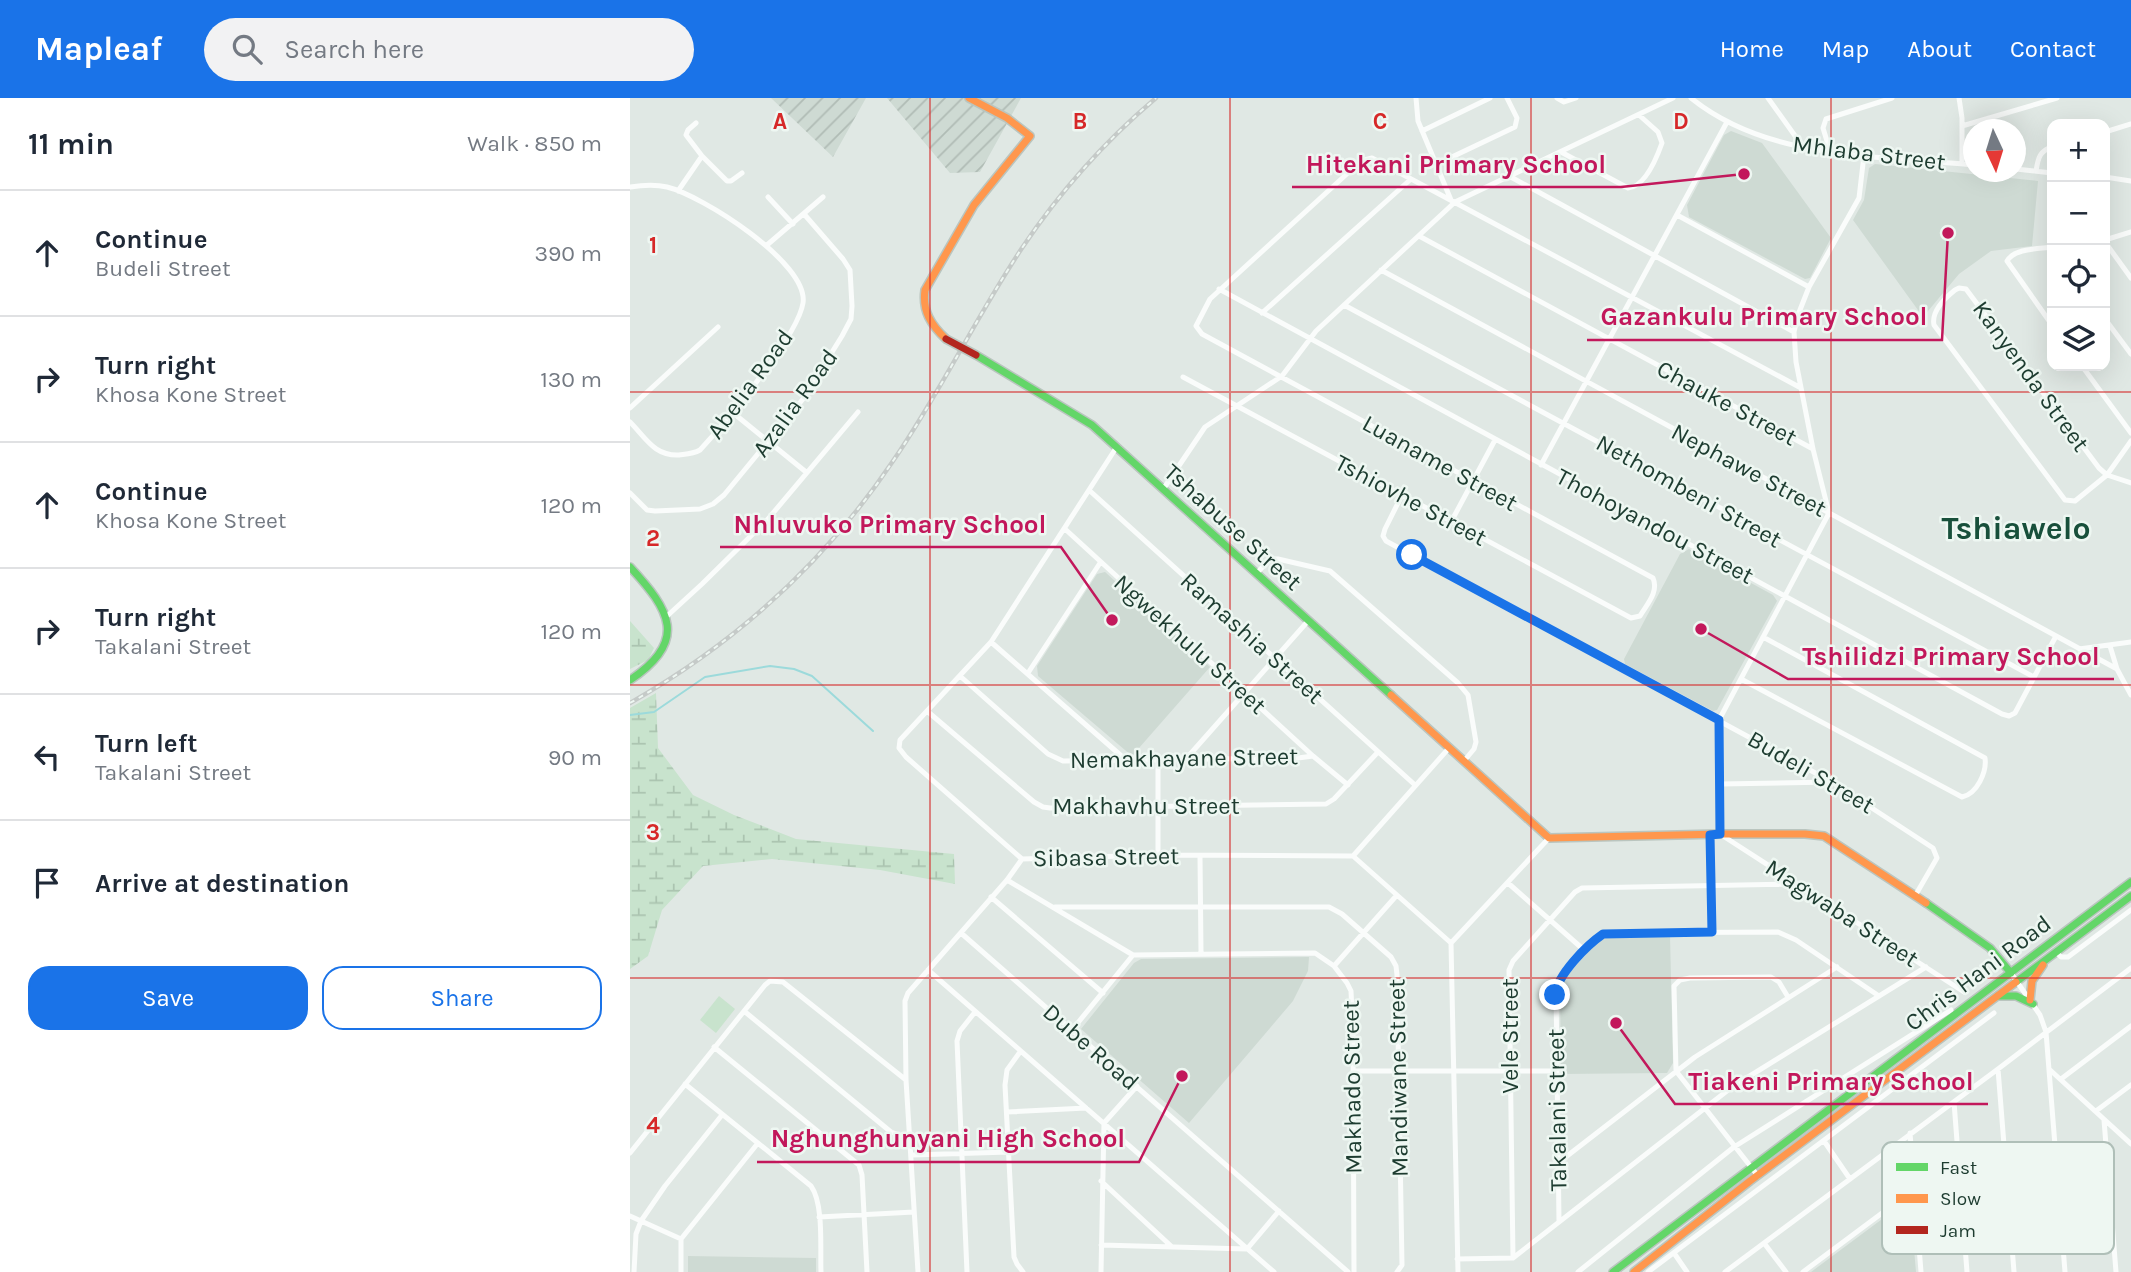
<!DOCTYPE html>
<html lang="en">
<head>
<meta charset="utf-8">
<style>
  :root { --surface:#fff; --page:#f2f2f3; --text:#1f2937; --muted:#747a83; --line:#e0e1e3; --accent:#1a73e8 }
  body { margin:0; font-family:Karla,sans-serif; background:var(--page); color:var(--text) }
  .controls { position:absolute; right:21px; top:21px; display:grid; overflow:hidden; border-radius:14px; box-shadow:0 7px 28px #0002 }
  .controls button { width:63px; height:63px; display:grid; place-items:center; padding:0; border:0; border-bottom:2px solid var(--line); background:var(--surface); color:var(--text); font:35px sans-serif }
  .compass { position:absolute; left:1333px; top:21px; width:63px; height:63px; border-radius:50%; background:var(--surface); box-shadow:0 7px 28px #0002; rotate:176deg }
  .stop { position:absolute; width:21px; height:21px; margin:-16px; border:5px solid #1a73e8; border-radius:50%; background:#fff }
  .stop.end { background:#1a73e8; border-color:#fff; box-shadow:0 2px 7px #0008 }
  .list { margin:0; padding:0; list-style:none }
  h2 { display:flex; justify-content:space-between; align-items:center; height:91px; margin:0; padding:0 28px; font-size:30px }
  h2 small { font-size:23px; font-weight:400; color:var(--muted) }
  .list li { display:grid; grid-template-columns:46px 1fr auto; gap:21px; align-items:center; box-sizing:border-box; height:126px; padding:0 28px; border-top:2px solid var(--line) }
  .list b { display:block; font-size:26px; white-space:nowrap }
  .list p { margin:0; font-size:23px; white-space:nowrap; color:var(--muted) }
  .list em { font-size:23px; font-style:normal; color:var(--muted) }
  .actions { display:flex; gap:14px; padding:21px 28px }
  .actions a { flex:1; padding:16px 0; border:2px solid var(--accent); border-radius:21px; text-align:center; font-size:24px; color:var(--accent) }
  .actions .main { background:var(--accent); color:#fff }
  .icon { flex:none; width:38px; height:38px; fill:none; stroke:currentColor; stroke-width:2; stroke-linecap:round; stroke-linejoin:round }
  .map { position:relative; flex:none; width:1501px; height:1174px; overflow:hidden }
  header { display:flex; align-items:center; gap:42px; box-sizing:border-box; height:98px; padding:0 35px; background:var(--accent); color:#fff }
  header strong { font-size:33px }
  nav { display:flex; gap:38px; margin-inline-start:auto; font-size:24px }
  .search { width:490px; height:63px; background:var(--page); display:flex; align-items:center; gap:18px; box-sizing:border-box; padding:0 24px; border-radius:38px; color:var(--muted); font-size:26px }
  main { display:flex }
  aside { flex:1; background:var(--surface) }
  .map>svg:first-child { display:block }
  .built { fill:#cedad3 }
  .industrial { fill:url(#industrial-furrows) }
  .green { fill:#c8e3cd }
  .wetland { fill:url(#wetland-marsh) }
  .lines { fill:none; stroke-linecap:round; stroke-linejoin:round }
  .stream { stroke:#9cdadb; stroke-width:2 }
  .fast-casing { stroke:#bac5bf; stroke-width:10 }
  .slow-casing { stroke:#bac5bf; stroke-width:10 }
  .street { stroke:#fafcfb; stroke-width:5 }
  .fast { stroke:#63d668; stroke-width:7 }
  .slow { stroke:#ff974d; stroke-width:7 }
  .rail-casing { stroke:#c5cac8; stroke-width:4.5 }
  .rail { stroke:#eef7f2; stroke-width:2; stroke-dasharray:5; stroke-linecap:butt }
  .jam-bridge-casing { stroke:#bac5bf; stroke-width:10; stroke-linecap:butt }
  .jam-bridge { stroke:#b3261e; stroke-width:7 }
  .route { stroke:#1a73e8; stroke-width:9 }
  .grid { fill:none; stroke:#d62828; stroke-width:2; stroke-opacity:0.55 }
  .labels { text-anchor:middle; stroke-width:5; stroke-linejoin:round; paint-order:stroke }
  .street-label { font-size:24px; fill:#1d3c30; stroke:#eef7f2 }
  .district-label { font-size:32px; font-weight:bold; fill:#18503b; stroke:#eef7f2 }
  .key { fill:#eef7f2; stroke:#afbfb8; stroke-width:2 }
  .key-label { font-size:19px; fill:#1d3c30 }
  .grid-label { font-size:23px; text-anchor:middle; font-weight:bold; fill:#d62828; stroke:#eef7f2; stroke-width:5; stroke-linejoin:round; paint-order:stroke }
  .leader { fill:none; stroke:#c2185b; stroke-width:2.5 }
  .callout-dot { fill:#c2185b; stroke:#eef7f2; stroke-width:2.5 }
  .callout-label { font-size:26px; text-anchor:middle; font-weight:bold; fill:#c2185b; stroke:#eef7f2; stroke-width:5; stroke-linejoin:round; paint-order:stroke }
</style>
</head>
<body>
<header>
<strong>Mapleaf</strong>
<div class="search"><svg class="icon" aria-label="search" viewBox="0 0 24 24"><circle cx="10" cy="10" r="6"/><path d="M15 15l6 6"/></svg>Search here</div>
<nav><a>Home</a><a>Map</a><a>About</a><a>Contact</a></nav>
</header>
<main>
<aside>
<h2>11 min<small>Walk · 850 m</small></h2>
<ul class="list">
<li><svg class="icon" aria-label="ahead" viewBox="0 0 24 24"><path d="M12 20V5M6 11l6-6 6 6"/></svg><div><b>Continue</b><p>Budeli Street</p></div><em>390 m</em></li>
<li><svg class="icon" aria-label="right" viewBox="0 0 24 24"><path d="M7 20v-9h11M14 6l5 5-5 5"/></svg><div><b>Turn right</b><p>Khosa Kone Street</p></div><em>130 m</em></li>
<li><svg class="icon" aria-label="ahead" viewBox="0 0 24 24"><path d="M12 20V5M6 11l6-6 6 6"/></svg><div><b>Continue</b><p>Khosa Kone Street</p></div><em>120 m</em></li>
<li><svg class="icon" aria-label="right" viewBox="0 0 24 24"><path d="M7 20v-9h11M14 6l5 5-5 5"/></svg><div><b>Turn right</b><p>Takalani Street</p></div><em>120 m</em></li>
<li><svg class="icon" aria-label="left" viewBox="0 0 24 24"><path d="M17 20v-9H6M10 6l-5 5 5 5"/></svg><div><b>Turn left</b><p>Takalani Street</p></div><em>90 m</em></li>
<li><svg class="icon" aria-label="arrive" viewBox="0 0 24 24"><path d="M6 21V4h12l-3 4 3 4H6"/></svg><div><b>Arrive at destination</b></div></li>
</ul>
<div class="actions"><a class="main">Save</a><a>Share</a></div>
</aside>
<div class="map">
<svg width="1501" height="1174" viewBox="0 0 1501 1174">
  <defs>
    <pattern id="industrial-furrows" width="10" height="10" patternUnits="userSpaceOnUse" patternTransform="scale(1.75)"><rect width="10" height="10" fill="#cedad3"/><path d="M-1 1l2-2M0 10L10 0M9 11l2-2" fill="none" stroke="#b0bcb5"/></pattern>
    <pattern id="wetland-marsh" width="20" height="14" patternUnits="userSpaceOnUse" patternTransform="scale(1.75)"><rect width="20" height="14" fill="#c8e3cd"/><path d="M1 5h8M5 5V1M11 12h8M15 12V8" fill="none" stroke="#abc4b0"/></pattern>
  </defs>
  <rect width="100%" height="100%" fill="#e0e8e4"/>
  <path class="built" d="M1101,33l31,12 69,95 -21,40 -5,1 -116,-62 -2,-12 37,-70z
    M1245,66l163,17 -6,65 -41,5 -32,23 -36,43 -70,-97 11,-20 5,-32z
    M1059,451l84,46 4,6 -60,109 -4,1 -88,-47 -1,-5 56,-105z
    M475,474l105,95 -78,89 -94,-80 -1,-10 60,-92z
    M1040,837l3,128 -6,10 -106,1 -1,-91 43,-47z
    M679,859l-1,14 -15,30 -104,122 -108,-94 53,-66 7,-4z
    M1275,1104l5,1 6,69h-105z
    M58,1158l128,2v14h-128z"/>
  <path class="industrial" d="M141,0h95l-33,59z
    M257,0h134l-41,74 -30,1z"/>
  <path class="green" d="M89,898l16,13 -19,24 -16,-13z"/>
  <path class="wetland" d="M0,523l24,27 -6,12 -18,9z
    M26,595l2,55 35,47 41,20 62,24 158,15 1,30 -75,-14 -108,-11 -69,7 -41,44 -14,46 -18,13v-261z"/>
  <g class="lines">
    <path class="stream" d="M0,617l24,-3 51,-35 65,-11 24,3 18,7 61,55"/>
    <defs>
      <path id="fast" d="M346,257l116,70 299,270
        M0,469c40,43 59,74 0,113
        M1296,805l64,45 21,25
        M1386,884l115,-86
        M1368,898h18l17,8
        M983,1174l518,-390"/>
      <path id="slow" d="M316,241c-15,-14 -24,-28 -21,-49l49,-85 56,-69 -23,-18 -38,-20
        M761,597l158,143 171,-4h85l19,2 102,67
        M1400,902l2,-19 11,-16
        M1004,1174l116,-91 266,-199"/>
    </defs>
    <use href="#fast" class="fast-casing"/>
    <use href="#slow" class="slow-casing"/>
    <path class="street" d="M786,0l2,23 33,79
      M927,0l7,4 12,-4
      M1061,0c78,63 188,57 283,67
      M1138,0l35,49
      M1329,0l3,20v45
      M66,25l-8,7 -2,5 16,21 25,25h4l11,-8
      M1332,28l95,-28
      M792,33l68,-33
      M1475,34l26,-8
      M1200,53l-7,-23 3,-9 66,-21
      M931,54l67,36c17,-1 29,-31 34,-45l-4,-11 -19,-17
      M1234,57l-5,43 -50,89 -11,28 -4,17 2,30 17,87 16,64 -110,207 1,114 244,158
      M805,67l80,-38 2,-9 -10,-20
      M1386,71l36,4
      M1406,73c2,-12 3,-20 16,-24
      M879,78l285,156
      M1475,79l26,4
      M0,89c12,-2 25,-3 37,0 34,8 142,76 136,116 -5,33 -78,120 -103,147 -7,4 -13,4 -21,5 -25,1 -33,-17 -49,-33
      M48,93l24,-35
      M138,99l25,27
      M1047,117l132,72
      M789,138l394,213
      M1475,142l26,-8
      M1475,144l26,36
      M137,147l56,-48
      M1422,149c-14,2 -37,1 -45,14l45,64
      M751,172l736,399
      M589,191l783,425 7,2 6,-3 41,-77
      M714,207l690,372
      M632,215l149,-134
      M1475,221l26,35
      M1452,268l49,67
      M553,279l448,241 9,-2c7,-12 19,-24 13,-38l-451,-244 -6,-8 14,-27 151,-138 11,-3 429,230
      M0,310l88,-81
      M102,314l74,60
      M1501,343l-24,34 -32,26 -10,-1 -131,-175c-3,-14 11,-27 21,-35l4,-2 7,1 133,179 8,7 24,8
      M486,350l-125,194 -91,98 -1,8 7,9 116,102 136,-4 195,1 98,87 7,329
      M911,367l186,-343
      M534,390l41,-61 77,-51 34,-45 139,-129 218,-104
      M460,393l325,294
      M0,395l17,17 8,1 45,-2 13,-5 11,-9 79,-96 39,-63 9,-17 1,-13 -2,-36 -7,-11 -39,-45
      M772,397l-17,34 -2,7 3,5 446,241 101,66 4,10 -22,38
      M821,424l44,-82
      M435,431l248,227 35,29
      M626,476l14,-15h8l52,12 128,112 10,12 8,47 -2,7 -10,12
      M36,519l36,-33 66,-65 90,-107
      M361,544l135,118
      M1480,548l7,23 14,26
      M1449,551l52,-7
      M398,575l72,-110
      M330,578l88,78 15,7 235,-3 15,-2
      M1111,581l221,118c15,-3 25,-25 23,-39l-222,-121
      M297,613l107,91 9,5 7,1 276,-4 8,-5 44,-47
      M555,662l123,-139
      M528,663v94
      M1090,686l112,-2
      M1080,737l2,97
      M570,758l1,97
      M723,758l96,-108
      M377,782l126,75 182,-2 19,13 13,17 4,8 2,42 1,239
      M878,785l76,67
      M361,799l112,96
      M425,809h274l13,7 49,43 5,9 1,9 5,290 -5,7
      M331,835l387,339
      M821,845l98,-105
      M1426,854l5,5h7l63,-47
      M704,868l63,-71
      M298,872l346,302
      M1381,875l29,42 6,17 19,240
      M114,913l147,121 19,7
      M442,932l61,-75
      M84,949l145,118 3,10 5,97
      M390,954l-13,18 -2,15 9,172 3,7 6,8
      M1368,971l16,203
      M1419,971l82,75
      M723,973h204
      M1431,981l70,-53
      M55,986l126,102c13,18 9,63 10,86
      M1324,1004l13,170
      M1466,1013l35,-26
      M377,1014l79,-4
      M1474,1022l12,152
      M1280,1035l11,139
      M1194,1043l26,38
      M0,1055l135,-168 5,-4 13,1 123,98
      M282,1057l97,-3
      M928,1065l137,-106 142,-90
      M1128,1078l-82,-105 -2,-85 6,-6 10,-2 81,-1 8,5 9,15
      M471,1083l70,65
      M0,1118l51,23
      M189,1119l95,-5
      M929,1123l-3,-232c3,-15 36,-51 51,-56l171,-1 18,8 83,56
      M1287,1124l143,-11
      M1134,1145l22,29
      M471,1147l146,4 32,-38
      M1044,1155l13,19
      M883,1160l-4,-288 4,-9 62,-69 7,-4 214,-4
      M827,1161l56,-1 219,-171 194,-120
      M4,1174l2,-38 5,-13 24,-35 57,-71
      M51,1174v-33l77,-96
      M288,1174l-12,-192 -1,-79 3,-8 99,-113 15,-21
      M337,1174l-10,-231 3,-10 15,-19
      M471,1174l3,-149 33,-37
      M948,1174l156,-125 217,-137
      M1018,1174l346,-259
      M1095,1174l273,-203 133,-101
      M1173,1174l110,-82"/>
    <use href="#fast" class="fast"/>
    <use href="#slow" class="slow"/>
    <defs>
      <path id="rail" d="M0,605c106,-60 195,-141 263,-242 47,-68 83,-144 129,-213 37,-55 83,-107 134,-150"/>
    </defs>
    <use href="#rail" class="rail-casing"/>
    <use href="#rail" class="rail"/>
    <defs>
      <path id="jam-bridge" d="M316,241l30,16"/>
    </defs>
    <use href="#jam-bridge" class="jam-bridge-casing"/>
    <use href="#jam-bridge" class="jam-bridge"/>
  </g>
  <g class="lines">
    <path class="route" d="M782,457l307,165 1,114 -10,1 2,97 -109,2c-16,11 -46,41 -48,61"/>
  </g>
  <path class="grid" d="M300,0v1174M600,0v1174M901,0v1174M1201,0v1174M0,294h1501M0,587h1501M0,880h1501"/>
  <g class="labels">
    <g class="street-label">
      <text transform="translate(1239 55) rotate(7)" y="8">Mhlaba Street</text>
      <text transform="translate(1401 278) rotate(54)" y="8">Kanyenda Street</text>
      <text transform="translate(120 286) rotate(-54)" y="8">Abelia Road</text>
      <text transform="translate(165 305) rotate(-54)" y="8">Azalia Road</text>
      <text transform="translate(1097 305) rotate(28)" y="8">Chauke Street</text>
      <text transform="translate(810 365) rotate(29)" y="8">Luaname Street</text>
      <text transform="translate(1119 372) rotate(28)" y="8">Nephawe Street</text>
      <text transform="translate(1059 393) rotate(29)" y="8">Nethombeni Street</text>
      <text transform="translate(781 402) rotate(28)" y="8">Tshiovhe Street</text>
      <text transform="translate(1025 428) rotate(28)" y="8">Thohoyandou Street</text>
      <text transform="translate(603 429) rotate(42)" y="8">Tshabuse Street</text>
      <text transform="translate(622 540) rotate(42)" y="8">Ramashia Street</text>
      <text transform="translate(560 546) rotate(42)" y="8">Ngwekhulu Street</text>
      <text transform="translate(554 660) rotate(-1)" y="8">Nemakhayane Street</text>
      <text transform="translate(1181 674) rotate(30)" y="8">Budeli Street</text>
      <text x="516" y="716">Makhavhu Street</text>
      <text transform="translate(476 759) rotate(-1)" y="8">Sibasa Street</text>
      <text transform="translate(1212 815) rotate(33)" y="8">Magwaba Street</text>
      <text transform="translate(1348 875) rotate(-37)" y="8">Chris Hani Road</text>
      <text transform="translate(880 938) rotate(-90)" y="8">Vele Street</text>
      <text transform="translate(461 949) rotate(41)" y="8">Dube Road</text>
      <text transform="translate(768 980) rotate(-91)" y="8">Mandiwane Street</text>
      <text transform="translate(722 989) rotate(-91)" y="8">Makhado Street</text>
      <text transform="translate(927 1012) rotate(-91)" y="8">Takalani Street</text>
    </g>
    <g class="district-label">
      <text x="1386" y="441">Tshiawelo</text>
    </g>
  </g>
  <rect x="1252" y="1044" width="232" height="112" rx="10" class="key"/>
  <rect x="1266" y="1065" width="32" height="8" fill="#63d668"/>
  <rect x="1266" y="1096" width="32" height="9" fill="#ff974d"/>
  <rect x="1266" y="1128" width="32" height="8" fill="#b3261e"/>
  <g class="key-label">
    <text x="1310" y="1076">Fast</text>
    <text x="1310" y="1107">Slow</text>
    <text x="1310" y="1139">Jam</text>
  </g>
  <g class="grid-label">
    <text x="150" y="31">A</text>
    <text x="450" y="31">B</text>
    <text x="750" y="31">C</text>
    <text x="1051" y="31">D</text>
    <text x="23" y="155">1</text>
    <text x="23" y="448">2</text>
    <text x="23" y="742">3</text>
    <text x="23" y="1035">4</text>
  </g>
  <path class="leader" d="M1114 76L991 89H662M1318 135L1312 242H957M482 522L431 449H90M1071 531L1158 581H1484M986 925L1045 1006H1358M552 978L509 1064H127"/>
  <g class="callout-dot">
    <circle cx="1114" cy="76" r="7"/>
    <circle cx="1318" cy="135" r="7"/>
    <circle cx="482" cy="522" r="7"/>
    <circle cx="1071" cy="531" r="7"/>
    <circle cx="986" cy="925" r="7"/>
    <circle cx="552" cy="978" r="7"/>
  </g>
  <g class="callout-label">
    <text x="826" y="75">Hitekani Primary School</text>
    <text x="1134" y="227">Gazankulu Primary School</text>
    <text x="260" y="435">Nhluvuko Primary School</text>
    <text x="1321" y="567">Tshilidzi Primary School</text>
    <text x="1201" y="992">Tiakeni Primary School</text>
    <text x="318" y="1049">Nghunghunyani High School</text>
  </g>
</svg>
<div class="controls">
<button>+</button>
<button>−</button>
<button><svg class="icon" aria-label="locate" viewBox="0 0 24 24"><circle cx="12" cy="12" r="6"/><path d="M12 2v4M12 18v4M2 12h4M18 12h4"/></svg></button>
<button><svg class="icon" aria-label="layers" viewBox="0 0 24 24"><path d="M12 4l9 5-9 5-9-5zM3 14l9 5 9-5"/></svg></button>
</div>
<svg class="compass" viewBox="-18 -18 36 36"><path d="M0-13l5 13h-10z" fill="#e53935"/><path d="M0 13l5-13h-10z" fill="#747a83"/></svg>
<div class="stop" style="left:782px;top:457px"></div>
<div class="stop end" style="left:925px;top:897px"></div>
</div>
</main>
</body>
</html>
